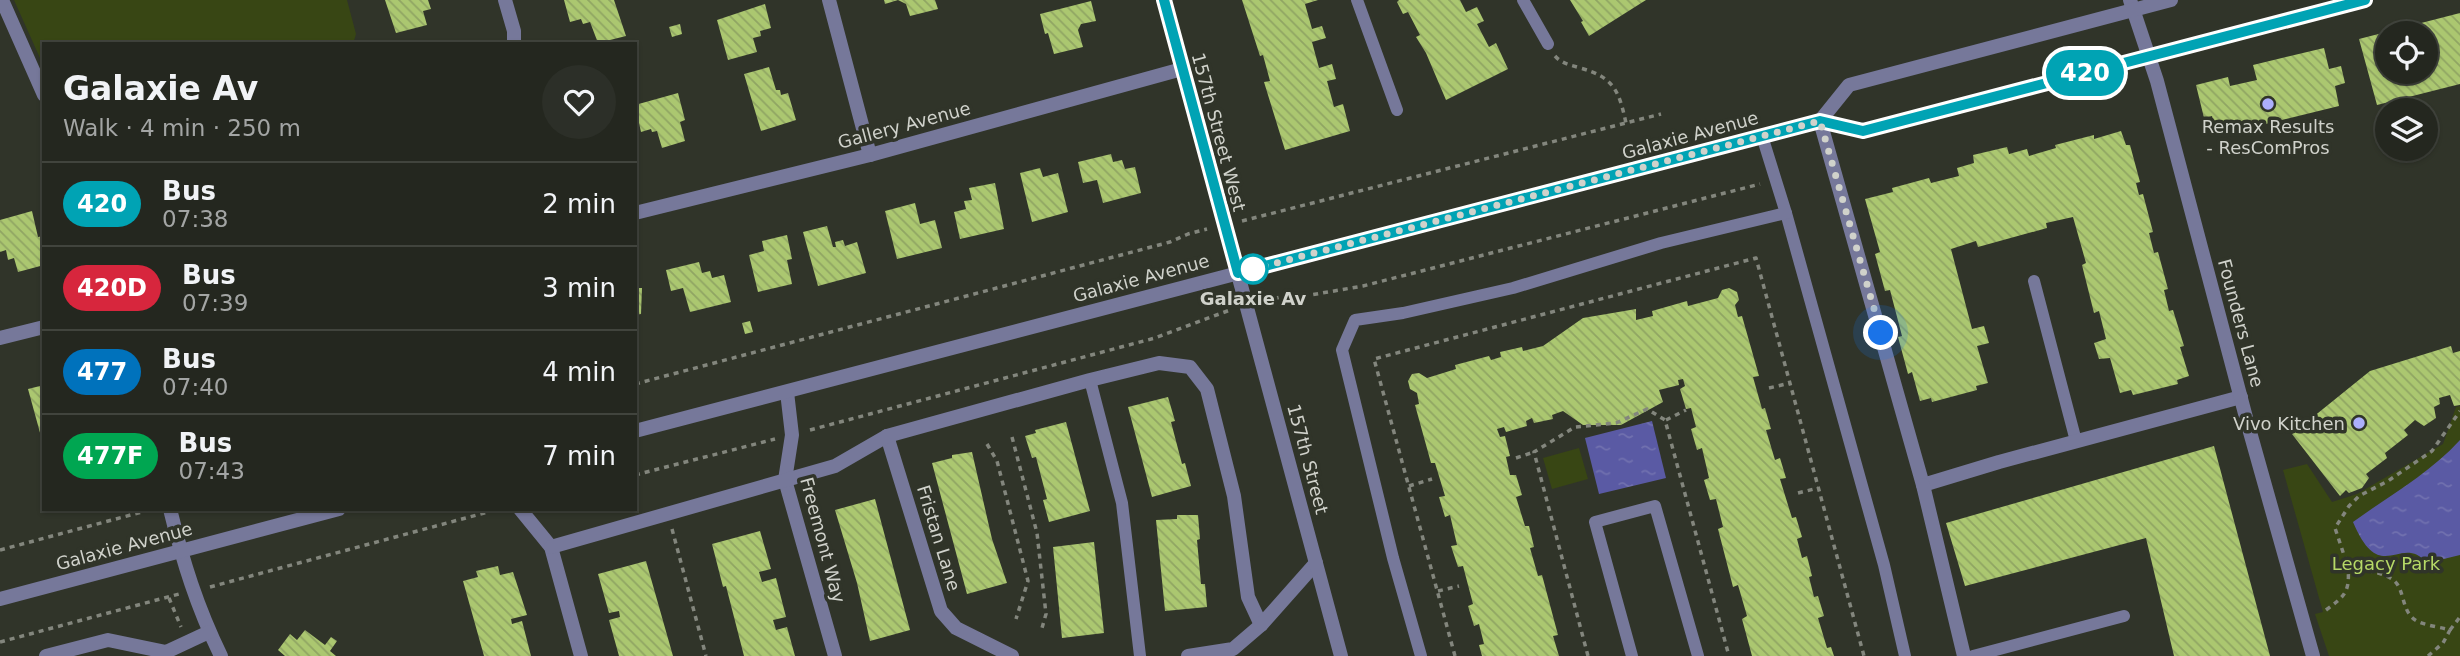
<!DOCTYPE html>
<html lang="en">
<head>
<meta charset="utf-8">
<style>
  body { margin:0; font-family:"DejaVu Sans",sans-serif; background:#2c2f28; color:#f1f3f6; height:100vh; display:flex; flex-direction:column; font-size:26px; white-space:nowrap }
  * { box-sizing:border-box; margin:0 }
  p { font-size:23px; color:#a3a5a4 }
  .icon { flex:none; width:38px; height:38px; fill:none; stroke:currentColor; stroke-width:2; stroke-linecap:round; stroke-linejoin:round }
  .map { position:relative; flex:1; overflow:hidden }
  .drawer { position:absolute; left:42px; top:42px; width:595px; height:469px; display:flex; flex-direction:column; background:#24271f; border-radius:0px; box-shadow:0 2px 5px #0004,0 0 0 2px #41443d }
  .drawer>* { flex:none }
  .badge { padding:0 14px; border-radius:23px; font-size:24px; line-height:46px }
  .tools { position:absolute; left:2375px; top:21px; display:grid; gap:14px }
  .tools a { display:grid; place-items:center; width:63px; height:63px; border-radius:50%; background:#24271f; box-shadow:0 2px 5px #0004,0 0 0 2px #41443d; font-size:35px }
  .you { position:absolute; width:35px; height:35px; margin:-18px; border:5px solid #fff; border-radius:50%; background:#1a73e8; box-shadow:0 0 0 10px #1a73e833 }
  .map>.badge { position:absolute; translate:-50% -50%; box-shadow:0 0 0 4px #fff }
  .round { display:grid; place-items:center; flex:none; width:74px; height:74px; border-radius:37px; background:#2c2f28 }
  .head { display:flex; align-items:center; justify-content:space-between; height:119px; padding:0 21px }
  h1 { font-size:33px; font-weight:700; line-height:52px }
  ul { padding:0; list-style:none }
  li { display:flex; align-items:center; gap:21px; height:84px; padding:0 21px; border-top:2px solid #41443d }
  li div { flex:1 }
  li b { display:block; font-size:26px }
  li em { font-style:normal }
  li .badge { min-width:77px; font-weight:700; text-align:center }
  .map>svg:first-child { display:block }
  .park { fill:#384614 }
  .water { fill:url(#water-ripples) }
  .building { fill:url(#building-back-hatch); fill-rule:evenodd }
  .lines { fill:none; stroke-linecap:round; stroke-linejoin:round }
  .path { stroke:#83867d; stroke-width:3.5; stroke-dasharray:5 5; stroke-linecap:butt }
  .service { stroke:#76789a; stroke-width:12 }
  .minor { stroke:#76789a; stroke-width:14 }
  .tertiary { stroke:#76789a; stroke-width:14 }
  .line-casing { stroke:#fff; stroke-width:16 }
  .line { stroke:#00a3b4; stroke-width:10 }
  .walk { stroke:#d0d2cb; stroke-width:7; stroke-dasharray:0 12.6 }
  .poi-dot { fill:#acaffb; stroke:#303429; stroke-width:2.5 }
  .stop-dot { fill:#fff; stroke:#00a3b4; stroke-width:3.5 }
  .labels { text-anchor:middle; dominant-baseline:central; stroke-width:7; stroke-linejoin:round; paint-order:stroke }
  .street-label { font-size:18px; fill:#d0d2cb; stroke:#303429 }
  .poi-label { font-size:18px; fill:#d0d2cb; stroke:#303429 }
  .stop-label { font-size:18px; font-weight:bold; fill:#d0d2cb; stroke:#303429 }
  .park-label { font-size:18px; fill:#b6d967; stroke:#303429 }
</style>
</head>
<body>
<div class="map">
<svg width="2460" height="656" viewBox="0 0 2460 656">
  <defs>
    <pattern id="water-ripples" width="26" height="14" patternUnits="userSpaceOnUse" patternTransform="scale(1.75)"><rect width="26" height="14" fill="#5a5aa4"/><path d="M2 4q2-2 4 0t4 0M15 11q2-2 4 0t4 0" fill="none" stroke="#7171af"/></pattern>
    <pattern id="building-back-hatch" width="6" height="6" patternUnits="userSpaceOnUse" patternTransform="scale(1.75)"><rect width="6" height="6" fill="#abc770"/><path d="M-1 5l2 2M0 0l6 6M5-1l2 2" fill="none" stroke="#90a563"/></pattern>
  </defs>
  <rect width="100%" height="100%" fill="#303429"/>
  <!-- park -->
  <g class="park">
    <polygon points="14,0 347,0 356,34 353,44 44,44 44,67"/>
    <polygon points="2460,406 2460,656 2329,656 2315,614 2323,612 2283,470 2307,464 2332,502 2357,494 2443,444 2456,407"/>
    <polygon points="1579,448 1588,479 1552,489 1543,458"/>
  </g>
  <!-- water -->
  <g class="water">
    <polygon points="1652,421 1666,478 1599,494 1585,438"/>
    <path d="M2460,440V555L2427,563C2400,532 2381,588 2353,522C2390,495 2429,474 2460,440Z"/>
  </g>
  <!-- building -->
  <g class="building">
    <polygon points="385,0 428,0 431,9 423,11 427,25 396,33"/>
    <polygon points="564,0 614,0 626,36 598,43 590,22 583,24 581,19 570,22"/>
    <polygon points="884,0 935,0 938,9 910,16 906,4 898,0 885,4"/>
    <polygon points="1242,0 1318,0 1305,4 1312,29 1322,26 1326,38 1312,42 1319,68 1332,64 1336,79 1327,81 1334,107 1343,104 1350,131 1285,150 1264,82 1270,81 1263,55 1260,56"/>
    <polygon points="1399,0 1460,0 1466,12 1477,7 1484,21 1477,24 1489,47 1496,43 1508,69 1446,100 1426,53 1416,37 1420,35 1408,12 1403,14 1397,2"/>
    <polygon points="1570,0 1646,0 1589,36 1581,22 1583,21"/>
    <polygon points="1091,1 1096,21 1081,24 1078,30 1083,47 1054,54 1048,33 1045,34 1040,14"/>
    <polygon points="765,4 771,28 760,31 761,36 753,38 757,52 728,60 717,20"/>
    <path d="M2460,13V84L2377,105L2359,39ZM2387,33H2426V72H2387Z"/>
    <polygon points="680,24 682,34 672,37 669,27"/>
    <polygon points="2324,48 2329,69 2341,66 2345,83 2335,86 2339,106 2217,136 2212,116 2204,118 2196,85 2228,77 2230,86 2257,80 2253,65"/>
    <polygon points="769,67 776,90 780,90 781,95 788,93 796,120 761,131 744,74"/>
    <polygon points="678,93 685,120 680,122 685,141 662,148 657,131 652,132 651,129 641,132 635,105"/>
    <polygon points="2121,131 2126,145 2130,145 2140,182 2136,183 2139,195 2143,194 2153,232 2149,233 2154,253 2158,252 2168,289 2164,290 2169,311 2173,310 2184,346 2180,347 2189,376 2177,380 2178,384 2133,395 2131,390 2120,393 2110,358 2099,359 2094,343 2106,339 2099,311 2094,313 2082,265 2086,263 2073,217 2046,223 2047,228 1978,247 1976,241 1951,249 1972,329 1984,326 1989,343 1977,346 1988,383 1976,386 1977,390 1932,402 1931,398 1920,401 1912,372 1908,374 1898,337 1902,336 1890,290 1885,291 1875,254 1880,252 1865,199 1893,192 1892,188 1929,178 1931,183 1959,176 1957,168 1974,163 1973,155 2007,147 2009,154 2027,149 2029,156 2056,148 2055,145 2094,135 2094,139"/>
    <polygon points="1111,154 1113,162 1122,160 1125,169 1135,167 1141,193 1103,203 1097,180 1083,183 1078,162"/>
    <polygon points="1040,168 1043,177 1058,173 1068,212 1032,222 1020,173"/>
    <polygon points="995,183 1004,229 960,239 954,212 966,209 964,201 972,200 969,188"/>
    <polygon points="915,203 920,224 935,220 942,248 897,259 885,211"/>
    <polygon points="32,211 38,237 44,236 44,265 18,272 14,258 8,260 6,250 0,252 0,220"/>
    <polygon points="827,226 833,247 836,247 835,242 843,240 845,246 857,242 866,273 818,286 803,232"/>
    <polygon points="787,235 792,259 787,260 792,284 758,292 749,255 764,251 762,241"/>
    <polygon points="699,262 702,273 710,271 712,278 724,275 731,302 690,312 683,288 671,291 666,270"/>
    <polygon points="635,288 642,288 641,314 635,315"/>
    <polygon points="1729,288 1737,292 1739,300 1735,305 1738,317 1742,316 1759,376 1753,377 1762,409 1765,408 1771,429 1766,430 1775,460 1780,458 1786,478 1780,479 1792,518 1796,517 1802,537 1797,539 1802,558 1807,556 1812,576 1809,577 1814,597 1818,596 1824,616 1818,618 1827,648 1831,647 1834,656 1752,656 1742,619 1747,616 1738,585 1733,587 1718,529 1723,527 1716,499 1710,500 1704,480 1709,478 1702,448 1697,450 1691,429 1696,427 1691,408 1686,409 1680,389 1685,386 1683,379 1678,380 1679,385 1659,390 1663,402 1621,425 1583,425 1563,411 1552,415 1553,419 1534,423 1532,418 1526,421 1527,426 1506,432 1504,427 1497,429 1500,437 1505,436 1510,456 1506,457 1510,475 1516,475 1522,495 1516,497 1525,526 1529,526 1534,547 1530,548 1538,576 1542,575 1558,635 1553,636 1559,656 1482,656 1479,645 1484,644 1479,624 1474,626 1468,606 1473,604 1463,566 1458,567 1451,546 1457,545 1450,515 1445,517 1439,497 1445,496 1435,463 1431,463 1415,405 1419,404 1417,393 1410,389 1408,381 1412,374 1419,373 1427,378 1456,369 1455,365 1489,356 1491,360 1501,357 1500,352 1522,347 1523,351 1543,346 1583,318 1636,309 1636,320 1653,316 1652,311 1687,301 1688,306 1718,298 1722,290"/>
    <polygon points="750,321 753,332 745,334 742,323"/>
    <polygon points="2451,346 2453,353 2460,351 2460,405 2454,406 2450,395 2439,398 2440,404 2434,407 2436,418 2424,426 2415,420 2404,430 2408,435 2385,453 2387,458 2366,474 2369,478 2362,488 2349,493 2346,490 2340,496 2292,434 2370,371"/>
    <polygon points="44,385 44,439 42,440 28,389"/>
    <polygon points="1168,397 1175,421 1171,422 1182,464 1185,463 1191,486 1152,497 1128,407"/>
    <polygon points="1066,422 1090,511 1049,522 1043,500 1047,499 1036,457 1032,458 1025,436 1036,433 1035,430"/>
    <polygon points="2214,446 2270,656 2174,656 2146,538 1965,586 1946,523"/>
    <polygon points="972,452 992,539 1007,583 967,594 932,463 952,458 952,455"/>
    <polygon points="875,499 910,630 870,641 857,583 835,510"/>
    <polygon points="1177,515 1198,515 1200,539 1197,540 1201,584 1205,584 1207,607 1165,611 1156,520 1177,519"/>
    <polygon points="760,531 771,569 759,572 762,582 776,578 786,617 773,620 776,630 787,627 795,656 744,656 726,586 723,587 712,544"/>
    <polygon points="1094,542 1104,633 1062,638 1053,547"/>
    <polygon points="646,561 673,656 619,656 609,620 620,617 619,611 609,613 598,574"/>
    <polygon points="498,566 500,575 513,572 527,615 511,619 512,624 522,621 531,656 484,656 463,581 478,577 476,571"/>
    <polygon points="305,630 325,645 331,637 337,641 330,651 336,656 285,656 278,650 290,634 297,640"/>
  </g>
  <g class="lines">
    <!-- path -->
    <g class="path">
      <path d="M1555,56C1562,64 1571,65 1580,68C1614,77 1619,91 1626,123"/>
      <polyline points="1242,221 1661,114"/>
      <polyline points="1264,301 1281,297 1293,298 1363,286 1760,184"/>
      <polyline points="635,384 1170,242 1188,234 1207,229"/>
      <polyline points="1769,388 1790,383"/>
      <polyline points="1666,420 1686,410"/>
      <polyline points="810,430 1155,338 1230,310"/>
      <polyline points="1012,437 1037,533 1046,614 1042,628"/>
      <polyline points="987,444 997,461 1028,581 1016,619"/>
      <polyline points="1516,458 1534,452"/>
      <polyline points="635,475 775,439"/>
      <polyline points="1409,486 1432,479"/>
      <polyline points="1798,493 1818,488"/>
      <polyline points="672,529 706,656"/>
      <polyline points="0,550 153,509"/>
      <polyline points="210,587 499,509"/>
      <polyline points="1438,591 1459,586"/>
      <polyline points="169,598 181,627"/>
      <path d="M2326,610C2345,596 2350,592 2348,567"/>
      <polyline points="2450,630 2460,617"/>
      <polyline points="0,642 179,594"/>
      <polyline points="1455,656 1374,359 1756,258 1864,656"/>
      <polyline points="1588,656 1534,452 1575,427 1616,423 1647,409 1665,420 1729,656"/>
      <path d="M2428,656L2443,643L2450,630C2440,627 2427,626 2417,621C2400,612 2406,588 2392,579C2379,571 2362,570 2348,567L2335,528L2349,506L2359,496L2388,481L2432,451L2460,411"/>
    </g>
    <!-- service -->
    <g class="service">
      <polyline points="1357,0 1397,110"/>
      <polyline points="1523,0 1548,44"/>
      <polyline points="1786,213 1884,565 1905,656"/>
      <polyline points="2034,281 2076,441"/>
      <polyline points="1090,380 1122,503 1140,656"/>
      <polyline points="1421,656 1393,558 1342,350 1355,320 1403,313 1513,288 1661,243 1786,213 1762,136"/>
      <polyline points="1632,656 1595,522 1655,506 1698,656"/>
      <polyline points="1973,656 2124,616"/>
    </g>
    <!-- minor -->
    <g class="minor">
      <polyline points="2,0 44,95"/>
      <polyline points="505,0 514,31 514,44"/>
      <polyline points="829,0 870,155"/>
      <polyline points="1820,121 1923,485 1999,462 2241,397"/>
      <polyline points="635,213 870,155 1182,69"/>
      <polyline points="0,338 44,327"/>
      <polyline points="787,392 792,435 785,480 835,656"/>
      <polyline points="887,436 941,611 956,628 1012,656"/>
      <polyline points="1923,485 1964,656"/>
      <path d="M170,509C183,562 197,607 221,656"/>
      <polyline points="520,509 551,547 581,656"/>
      <polyline points="551,547 835,466 887,436 1090,380 1159,363 1190,367 1207,389 1234,496 1248,597 1261,625"/>
      <polyline points="46,656 108,640 166,652 209,632"/>
      <polyline points="1188,656 1233,649 1261,625 1316,563"/>
    </g>
    <!-- tertiary -->
    <g class="tertiary">
      <polyline points="1164,0 1341,656"/>
      <polyline points="2130,0 2157,81 2248,425 2313,656"/>
      <polyline points="1820,121 1849,85 2171,0"/>
      <polyline points="635,431 1820,121 1863,131 2365,0"/>
      <polyline points="0,599 339,509"/>
    </g>
  </g>
  <g class="lines">
    <defs>
      <polyline id="line" points="1164,0 1238,273 1820,121 1863,131 2365,0"/>
    </defs>
    <!-- line casing -->
    <use href="#line" class="line-casing"/>
    <!-- line -->
    <use href="#line" class="line"/>
    <!-- walk -->
    <polyline class="walk" points="1253,269 1820,121 1881,333"/>
  </g>
  <!-- markers -->
  <g class="poi-dot">
    <circle cx="2268" cy="104" r="7"/>
    <circle cx="2359" cy="423" r="7"/>
  </g>
  <circle class="stop-dot" cx="1253" cy="269" r="14"/>
  <g class="labels">
    <!-- street labels -->
    <g class="street-label">
      <text transform="translate(904 125) rotate(-15)">Gallery Avenue</text>
      <text transform="translate(1219 132) rotate(75)">157th Street West</text>
      <text transform="translate(1690 135) rotate(-15)">Galaxie Avenue</text>
      <text transform="translate(1141 278) rotate(-15)">Galaxie Avenue</text>
      <text transform="translate(2241 323) rotate(75)">Founders Lane</text>
      <text transform="translate(1308 459) rotate(75)">157th Street</text>
      <text transform="translate(939 538) rotate(73)">Fristan Lane</text>
      <text transform="translate(823 540) rotate(75)">Freemont Way</text>
      <text transform="translate(124 546) rotate(-15)">Galaxie Avenue</text>
    </g>
    <!-- poi labels -->
    <g class="poi-label">
      <text x="2268" y="126">Remax Results<tspan x="2268" dy="21">- ResComPros</tspan></text>
      <text x="2345" y="423" text-anchor="end">Vivo Kitchen</text>
    </g>
    <!-- stop labels -->
    <g class="stop-label">
      <text x="1253" y="298">Galaxie Av</text>
    </g>
    <!-- park labels -->
    <g class="park-label">
      <text x="2386" y="563">Legacy Park</text>
    </g>
  </g>
</svg>
<div class="tools">
<a><svg class="icon" aria-label="locate" viewBox="0 0 24 24"><circle cx="12" cy="12" r="6"/><path d="M12 2v4M12 18v4M2 12h4M18 12h4"/></svg></a>
<a><svg class="icon" aria-label="layers" viewBox="0 0 24 24"><path d="M12 4l9 5-9 5-9-5zM3 14l9 5 9-5"/></svg></a>
</div>
<div class="you" style="left:1881px;top:333px"></div>
<b class="badge" style="left:2085px;top:73px;background:#00a3b4;color:#fff">420</b>
<section class="drawer">
<div class="head"><div><h1>Galaxie Av</h1><p>Walk · 4 min · 250 m</p></div><a class="round"><svg class="icon" aria-label="heart" viewBox="0 0 24 24"><path d="M12 20l-8-8c-3-5 5-10 8-4 3-6 11-1 8 4z"/></svg></a></div>
<ul>
<li><span class="badge" style="background:#00a3b4;color:#fff">420</span><div><b>Bus</b><p>07:38</p></div><em>2 min</em></li>
<li><span class="badge" style="background:#d7263d;color:#fff">420D</span><div><b>Bus</b><p>07:39</p></div><em>3 min</em></li>
<li><span class="badge" style="background:#0072bc;color:#fff">477</span><div><b>Bus</b><p>07:40</p></div><em>4 min</em></li>
<li><span class="badge" style="background:#00a651;color:#fff">477F</span><div><b>Bus</b><p>07:43</p></div><em>7 min</em></li>
</ul>
</section>
</div>
</body>
</html>
